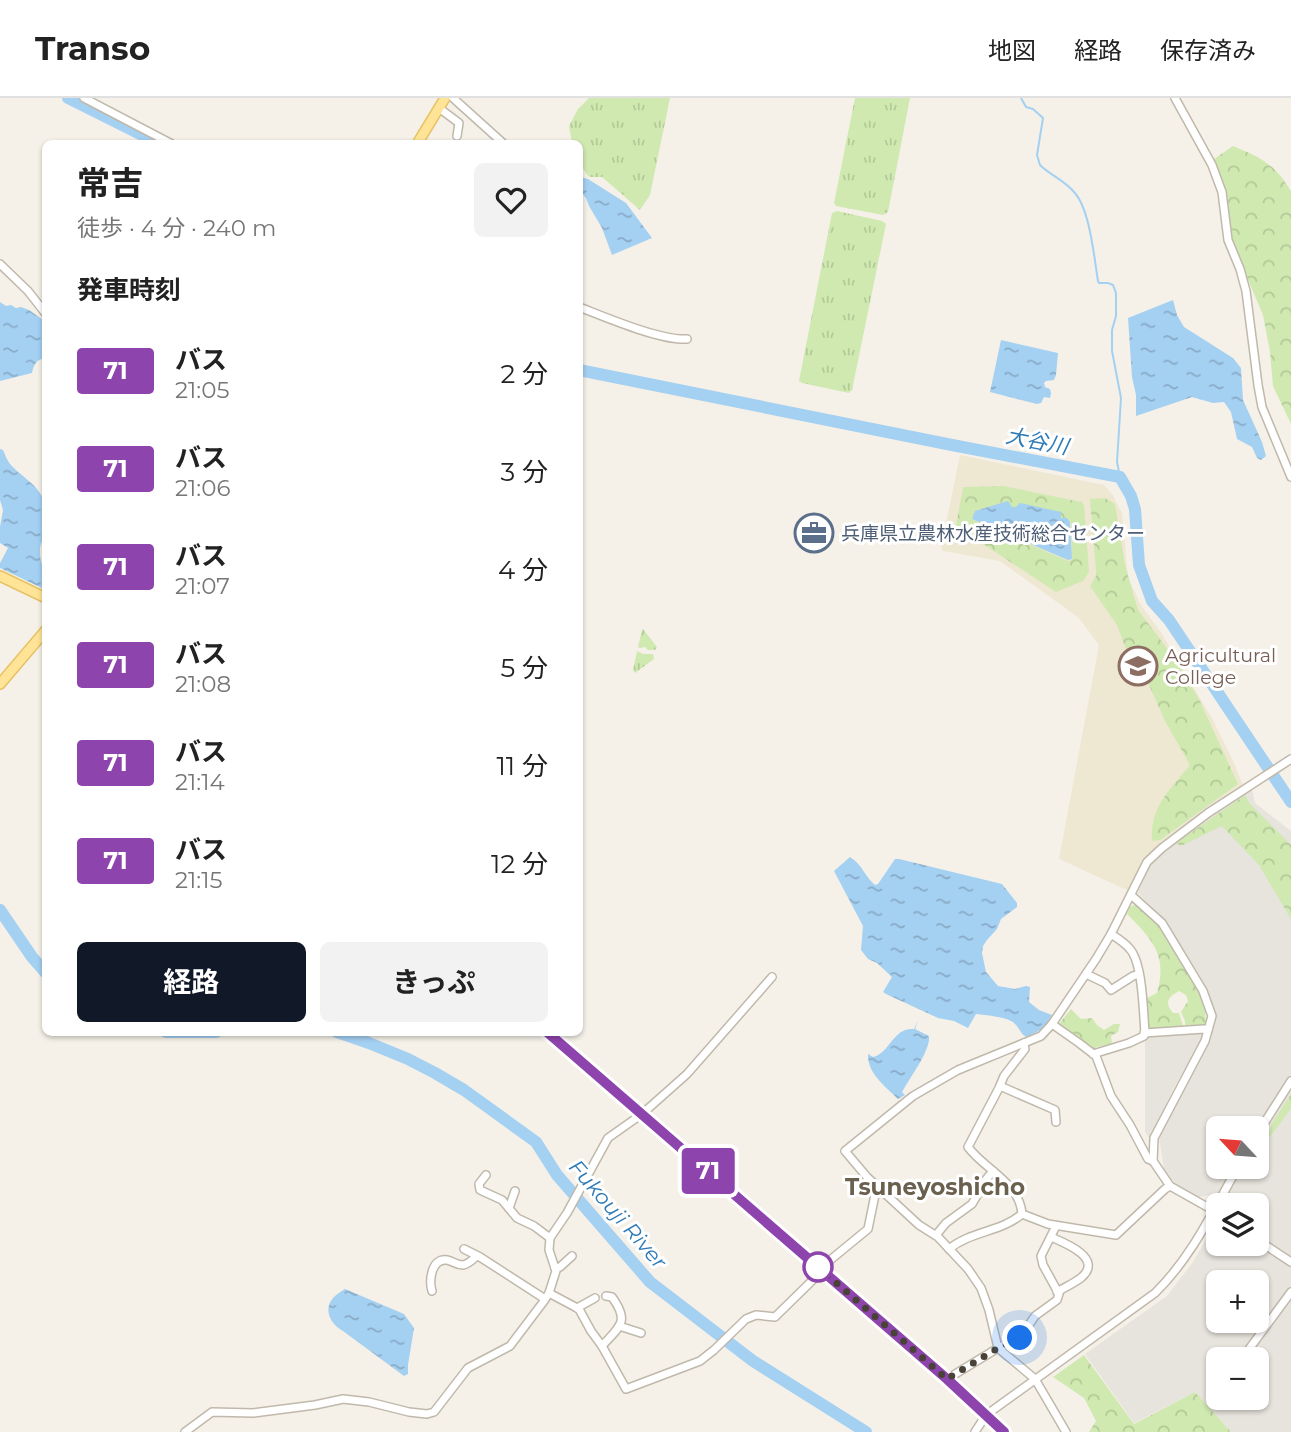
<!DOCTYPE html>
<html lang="ja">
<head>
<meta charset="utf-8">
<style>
  body { margin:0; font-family:Montserrat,"Noto Sans JP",sans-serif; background:#f2f2f2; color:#222; height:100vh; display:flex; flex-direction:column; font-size:26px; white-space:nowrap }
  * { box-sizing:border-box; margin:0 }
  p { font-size:23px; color:#767676 }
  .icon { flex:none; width:38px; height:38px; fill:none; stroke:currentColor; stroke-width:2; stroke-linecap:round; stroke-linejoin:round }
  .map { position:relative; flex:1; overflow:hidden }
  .side { position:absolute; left:42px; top:42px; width:541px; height:896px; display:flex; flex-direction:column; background:#fff; border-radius:10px; box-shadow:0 2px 5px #0004 }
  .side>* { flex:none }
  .badge { padding:0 14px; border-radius:5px; font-size:24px; line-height:46px }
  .needle { width:46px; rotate:296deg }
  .fabs { position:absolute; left:1206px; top:1018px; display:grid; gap:14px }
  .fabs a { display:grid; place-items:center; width:63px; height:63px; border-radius:10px; background:#fff; box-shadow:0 2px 5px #0004; font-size:35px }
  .you { position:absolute; width:35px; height:35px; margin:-18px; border:5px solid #fff; border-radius:50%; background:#1a73e8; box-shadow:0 0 0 10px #1a73e833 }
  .map>.badge { position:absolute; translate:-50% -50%; box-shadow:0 0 0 4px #fff }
  h2 { padding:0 35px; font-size:26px; line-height:63px }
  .round { display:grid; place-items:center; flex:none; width:74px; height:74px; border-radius:10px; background:#f2f2f2 }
  .headline { display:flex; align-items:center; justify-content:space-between; height:119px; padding:0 35px }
  h1 { font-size:33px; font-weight:700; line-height:52px }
  .button { display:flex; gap:14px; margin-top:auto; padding:14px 35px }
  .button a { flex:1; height:80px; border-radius:10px; background:#111827; color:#fff; font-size:28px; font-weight:700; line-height:80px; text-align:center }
  .button a+a { background:#f2f2f2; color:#222 }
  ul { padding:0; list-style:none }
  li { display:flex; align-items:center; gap:21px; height:98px; padding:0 35px }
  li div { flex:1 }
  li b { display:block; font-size:26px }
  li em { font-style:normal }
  li .badge { min-width:77px; font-weight:700; text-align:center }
  header { display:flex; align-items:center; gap:42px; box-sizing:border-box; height:98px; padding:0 35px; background:#fff; border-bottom:2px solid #e0e0e0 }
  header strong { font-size:33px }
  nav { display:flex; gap:38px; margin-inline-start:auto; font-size:24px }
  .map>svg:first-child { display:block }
  .industrial { fill:#e7e3dd; fill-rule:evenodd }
  .education { fill:#eee7d2 }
  .grass { fill:url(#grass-tufts) }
  .forest { fill:url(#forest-crowns); fill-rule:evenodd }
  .water { fill:url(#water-ripples) }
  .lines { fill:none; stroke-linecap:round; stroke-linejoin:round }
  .stream { stroke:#a4d0f2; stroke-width:2 }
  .river { stroke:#a4d0f2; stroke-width:12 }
  .minor-casing { stroke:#c0b9ab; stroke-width:10 }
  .major-casing { stroke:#e7c264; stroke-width:12 }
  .minor { stroke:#fff; stroke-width:7 }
  .major { stroke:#ffe497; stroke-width:9 }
  .line-casing { stroke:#fff; stroke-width:16 }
  .line { stroke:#8e44ad; stroke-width:10 }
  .walk { stroke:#484237; stroke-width:7; stroke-dasharray:0 12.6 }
  .stop-dot { fill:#fff; stroke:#8e44ad; stroke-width:3.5 }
  .labels { text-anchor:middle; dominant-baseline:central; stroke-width:6; stroke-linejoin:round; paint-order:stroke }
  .service-label { font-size:19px; fill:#4e5e75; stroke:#fff; text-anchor:start }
  .education-label { font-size:19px; fill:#785e54; stroke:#fff; text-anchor:start }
  .water-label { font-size:21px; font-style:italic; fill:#2d7ab7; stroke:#fff }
  .quarter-label { font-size:23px; font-weight:bold; fill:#6b604e; stroke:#fff }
</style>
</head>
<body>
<header>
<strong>Transo</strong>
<nav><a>地図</a><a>経路</a><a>保存済み</a></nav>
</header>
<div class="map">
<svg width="1291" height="1334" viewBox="0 0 1291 1334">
  <defs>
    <pattern id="grass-tufts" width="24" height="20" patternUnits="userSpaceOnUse" patternTransform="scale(1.75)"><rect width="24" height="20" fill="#cfe9b0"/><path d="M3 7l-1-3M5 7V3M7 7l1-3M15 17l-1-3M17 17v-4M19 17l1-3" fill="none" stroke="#b3c998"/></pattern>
    <pattern id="forest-crowns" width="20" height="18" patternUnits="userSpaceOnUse" patternTransform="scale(1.75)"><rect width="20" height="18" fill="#cfe9b0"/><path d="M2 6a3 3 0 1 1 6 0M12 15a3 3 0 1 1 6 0" fill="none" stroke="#b3c998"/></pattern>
    <pattern id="water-ripples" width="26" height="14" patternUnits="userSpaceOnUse" patternTransform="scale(1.75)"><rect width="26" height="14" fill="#a4d0f2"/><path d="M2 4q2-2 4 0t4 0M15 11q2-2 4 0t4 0" fill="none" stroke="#88aac5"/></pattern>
  </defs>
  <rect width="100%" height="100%" fill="#f5f1e8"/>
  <!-- industrial -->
  <g class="industrial">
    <path d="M1245,691L1252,692L1255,705L1291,733V1334H1231L1195,1294L1134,1325L1085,1256L1167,1198L1193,1164L1209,1136L1218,1133V1146H1256V1108H1230L1228,1101L1215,1096L1199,1099L1176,1087L1164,1070L1159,1040L1211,942L1215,919L1209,896L1200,878L1163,820L1138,795L1152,763L1177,741ZM1218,1031H1256V1069H1218ZM1218,1185H1256V1223H1218ZM1218,1262H1256V1300H1218Z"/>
    <polygon points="1200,932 1204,935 1200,945 1172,993 1150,1041 1145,1034 1145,939 1148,936"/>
  </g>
  <!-- education -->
  <polygon class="education" points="960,357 1104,387 1112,396 1122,415 1128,480 1141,507 1162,536 1213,622 1234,665 1243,687 1169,738 1145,759 1129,793 1059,761 1099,547 1079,520 1000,463 943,453 941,450"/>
  <!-- grass -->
  <g class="grass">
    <polygon points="589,0 670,0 650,97 640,112 602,79 589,79 579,65 579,46 572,45 569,28 578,11"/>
    <polygon points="855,0 910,0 888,114 883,117 836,108 834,105"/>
    <polygon points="837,113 882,123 886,126 852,292 849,295 802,285 799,283 832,115"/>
    <polygon points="643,531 657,549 655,552 648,552 645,549 640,550 638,549 642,532"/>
    <polygon points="637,553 643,556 653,556 654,561 635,575 633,572"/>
  </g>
  <!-- forest -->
  <g class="forest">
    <path d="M1233,48C1262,60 1274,66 1291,93V326L1273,288L1270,254L1263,217L1231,141L1211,63Z"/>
    <path d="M1004,388L1081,404L1084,407L1089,474L1083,483L1056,494L956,428L963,389ZM1008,404L1012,410H1017L1020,406L1061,415V420L1068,421L1071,425L1072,462L1068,463L973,422L972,420Z"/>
    <path d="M1105,400L1115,406L1125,467L1138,512L1172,557L1199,601L1238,686L1160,742L1152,743C1150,708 1170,692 1190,667L1165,623L1147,582L1127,554L1117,527L1090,488L1096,478V472L1090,401Z"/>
    <polygon points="1245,697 1250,706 1291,747 1291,821 1259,767 1222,728 1181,748 1176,745"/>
    <path d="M1136,806L1159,827L1201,897L1205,910L1206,925L1200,930H1185V923L1181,914L1188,903L1186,897L1179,893C1168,899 1164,904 1173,915H1179L1183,928L1181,932L1147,934L1145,901L1157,895C1168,857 1152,841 1127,816L1130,809Z"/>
    <polygon points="1071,911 1081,921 1092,920 1097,927 1104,932 1114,926 1120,926 1118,934 1111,938 1112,946 1096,949 1093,952 1059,926"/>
    <polygon points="1291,996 1291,1011 1265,1045 1273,1024"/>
    <polygon points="1084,1257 1134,1326 1195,1294 1231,1334 1089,1334 1096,1323 1084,1300 1053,1279"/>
  </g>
  <!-- water -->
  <g class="water">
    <polygon points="580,79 588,81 626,105 652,140 612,157 602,130 589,108 586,100 579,91"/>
    <polygon points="1173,202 1177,217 1184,229 1233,260 1241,270 1243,302 1262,344 1266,358 1261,362 1257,360 1252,349 1237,341 1231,314 1224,304 1213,305 1192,299 1136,318 1136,297 1132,279 1128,220"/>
    <path d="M0,204L6,208L11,207L16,210L21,209L29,212L46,224L45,260C36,262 34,266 32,275L0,283Z"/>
    <polygon points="1001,242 1058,255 1056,277 1054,282 1046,283 1044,285 1045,289 1050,291 1051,295 1050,300 1044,299 1041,305 1037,306 990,294"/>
    <path d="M0,351L3,352C6,359 8,365 14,370C26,382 41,389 45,407C47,414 47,426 46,434C44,441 39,446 40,455C40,468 49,477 44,491L0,470V465L8,450L0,445V429L3,412L0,402Z"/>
    <polygon points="1008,403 1012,409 1016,409 1020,405 1061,414 1061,420 1067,420 1070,424 1072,461 1068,462 972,421 975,413"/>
    <path d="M850,759C862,766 865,779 875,787L878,786L895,761H899L1002,786L1017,805V809L1001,821L997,831L987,842L983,848L982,855L986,874L998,888L1015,891L1026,888L1030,889L1029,904L1039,912L1052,917C1046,928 1038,935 1026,939C1020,935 1020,931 1015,926C1010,919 984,917 976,916L968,930L954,923L938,920L886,896L883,894L892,879L877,865L868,861L861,852L863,828L834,773Z"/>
    <path d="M918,922L915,931L929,938C931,952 909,981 902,994L905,997L898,1001C885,988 867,975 868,956L873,959C890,955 893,929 914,931Z"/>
    <path d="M345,1191L404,1216L414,1230L408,1267V1276L404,1278L343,1233C330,1226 322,1210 335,1198C338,1195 342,1193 345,1191Z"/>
  </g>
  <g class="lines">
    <!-- stream -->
    <path class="stream" d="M1021,0L1026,9L1033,11L1043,20L1037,57L1040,67C1050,77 1064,82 1074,94C1090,111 1094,159 1098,183L1099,185H1108L1113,187L1116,195V218L1112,232V253L1121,300L1117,364L1120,379"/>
    <!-- river -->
    <g class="river">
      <polyline points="68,0 160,46"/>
      <polyline points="579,272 952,347 1120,379 1131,398 1135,411 1139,467 1152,503 1169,522 1291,704"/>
      <polyline points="0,812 32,859 46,875"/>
      <polyline points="166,934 216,934"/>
      <polyline points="337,934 369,945 408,961 435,975 464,992 536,1044 557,1077 650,1184 753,1263 866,1334"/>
    </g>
    <defs>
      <g id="minor">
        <polyline points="84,0 172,46"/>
        <polyline points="453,0 504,46"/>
        <polyline points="1175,0 1212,67 1222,94 1228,142 1240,171 1246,193 1258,287 1262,309 1291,379"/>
        <polyline points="439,10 459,25 457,38"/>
        <polyline points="0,166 28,193 46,216"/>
        <path d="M579,209C605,219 661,243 687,241"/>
        <polyline points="1131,797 1162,825 1203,893 1212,918 1205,943 1154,1040 1153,1063 1170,1088 1218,1115"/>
        <polyline points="1086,876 1105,885 1111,892 1133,878 1139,876"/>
        <polyline points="1052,926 1079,945 1096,958 1111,998 1130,1027 1148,1061 1153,1063"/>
        <polyline points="1144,935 1204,931 1208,932"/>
        <path d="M1093,956L1129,945L1144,938L1145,934C1143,913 1143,864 1129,850C1124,844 1117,840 1111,836"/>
        <polyline points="1000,988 1055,1012 1056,1024"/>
        <polyline points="1256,1038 1291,983"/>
        <polyline points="486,1077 479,1086 480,1092 502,1102 517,1120 534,1128 550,1140"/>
        <polyline points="509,1110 515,1093"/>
        <polyline points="1022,1116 1048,1126 1116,1137 1165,1091 1170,1088"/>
        <polyline points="936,1137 946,1125 972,1106 978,1096 979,1090 993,1073"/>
        <path d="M1051,1139C1065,1145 1103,1160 1082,1179C1075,1185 1065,1189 1057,1194"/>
        <polyline points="1256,1141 1291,1164"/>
        <polyline points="464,1151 480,1159 545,1201"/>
        <path d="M949,1151C971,1133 1001,1134 1022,1116C1020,1085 984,1071 968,1049L999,990L1004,978L1025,951L1024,945"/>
        <polyline points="555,1170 560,1169 572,1158"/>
        <path d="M432,1193C429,1183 431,1160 447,1162C453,1163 456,1167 463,1167C469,1166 473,1161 477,1158"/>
        <polyline points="549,1195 579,1211 591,1233 602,1248 626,1291 700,1263 714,1252 746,1221 756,1217 775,1219 823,1172 829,1163 868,1131 876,1092 879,1089"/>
        <polyline points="577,1210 595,1200"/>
        <polyline points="619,1228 641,1235"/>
        <path d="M602,1248C620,1228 630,1224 612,1199L606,1198"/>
        <polyline points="1241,1262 1291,1194"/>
        <polyline points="947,1281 998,1250 1020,1240 1035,1218 1057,1202 1059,1196 1043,1167 1041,1158 1056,1128"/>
        <polyline points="1211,1301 1218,1292"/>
        <polyline points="185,1334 212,1314 253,1315 315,1307 343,1301 369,1304 409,1314 427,1316 434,1314 468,1270 510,1248 544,1203 549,1195 556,1173 549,1152 550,1140 567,1115 608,1040 642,1016 687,976 772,879"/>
        <path d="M975,1334L986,1317L1155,1195C1191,1160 1213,1113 1238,1069"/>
        <polyline points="1066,1334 1035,1281 998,1250 989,1212 981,1190 968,1171 938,1139 919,1127 867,1079 845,1053 913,998 958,972 1041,938 1052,926 1096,861 1111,836 1147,764 1162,750 1208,715 1291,661"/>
      </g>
      <g id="major">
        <polyline points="417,46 445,0"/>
        <polyline points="0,478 46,500"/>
        <polyline points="0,586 46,532"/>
        <polyline points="547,934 947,1281 1004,1334"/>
      </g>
    </defs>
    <!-- minor casing -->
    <use href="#minor" class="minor-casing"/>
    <!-- major casing -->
    <use href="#major" class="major-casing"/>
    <!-- minor -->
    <use href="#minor" class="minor"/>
    <!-- major -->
    <use href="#major" class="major"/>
  </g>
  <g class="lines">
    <defs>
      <polyline id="line" points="547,934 947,1281 1004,1334"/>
    </defs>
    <!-- line casing -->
    <use href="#line" class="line-casing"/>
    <!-- line -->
    <use href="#line" class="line"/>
    <!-- walk -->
    <polyline class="walk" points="818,1169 947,1281 998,1250 1020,1240"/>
  </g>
  <!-- icons -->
  <defs>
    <symbol id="office-ring" viewBox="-11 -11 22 22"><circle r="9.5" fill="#fff" stroke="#5c6f8a" stroke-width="1.5"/><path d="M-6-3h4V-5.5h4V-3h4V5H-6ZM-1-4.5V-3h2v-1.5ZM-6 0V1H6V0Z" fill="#5c6f8a"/></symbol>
    <symbol id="university-ring" viewBox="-11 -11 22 22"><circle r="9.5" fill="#fff" stroke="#8d6e63" stroke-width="1.5"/><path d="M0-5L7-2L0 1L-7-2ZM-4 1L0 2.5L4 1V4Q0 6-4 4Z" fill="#8d6e63"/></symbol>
  </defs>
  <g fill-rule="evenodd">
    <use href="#office-ring" x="792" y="413" width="44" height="44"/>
    <use href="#university-ring" x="1116" y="546" width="44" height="44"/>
  </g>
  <!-- markers -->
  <circle class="stop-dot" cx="818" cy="1169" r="14"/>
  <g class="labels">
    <!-- service labels -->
    <g class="service-label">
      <text x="841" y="435">兵庫県立農林水産技術総合センター</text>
    </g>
    <!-- education labels -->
    <g class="education-label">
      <text x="1165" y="557">Agricultural<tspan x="1165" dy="22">College</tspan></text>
    </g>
    <!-- water labels -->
    <g class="water-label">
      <text transform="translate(1037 343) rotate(11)">大谷川</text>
      <text transform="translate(618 1116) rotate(49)">Fukouji River</text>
    </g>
    <!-- quarter labels -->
    <g class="quarter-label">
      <text x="935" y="1089">Tsuneyoshicho</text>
    </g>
  </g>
</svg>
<div class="fabs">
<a><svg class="needle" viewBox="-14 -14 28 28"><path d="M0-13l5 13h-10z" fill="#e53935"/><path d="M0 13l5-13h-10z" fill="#767676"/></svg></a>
<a><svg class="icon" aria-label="layers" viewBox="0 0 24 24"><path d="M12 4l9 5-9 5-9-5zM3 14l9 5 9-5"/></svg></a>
<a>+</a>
<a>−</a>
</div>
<div class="you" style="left:1020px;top:1240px"></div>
<b class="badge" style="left:708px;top:1073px;background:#8e44ad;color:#fff">71</b>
<section class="side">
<div class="headline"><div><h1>常吉</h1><p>徒歩 · 4 分 · 240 m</p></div><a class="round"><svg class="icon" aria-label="heart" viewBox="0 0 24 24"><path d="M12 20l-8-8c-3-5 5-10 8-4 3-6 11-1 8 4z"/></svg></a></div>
<h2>発車時刻</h2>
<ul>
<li><span class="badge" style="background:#8e44ad;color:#fff">71</span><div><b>バス</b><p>21:05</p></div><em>2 分</em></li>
<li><span class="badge" style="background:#8e44ad;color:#fff">71</span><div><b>バス</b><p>21:06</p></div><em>3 分</em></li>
<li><span class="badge" style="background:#8e44ad;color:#fff">71</span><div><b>バス</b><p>21:07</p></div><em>4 分</em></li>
<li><span class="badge" style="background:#8e44ad;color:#fff">71</span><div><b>バス</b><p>21:08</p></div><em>5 分</em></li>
<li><span class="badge" style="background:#8e44ad;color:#fff">71</span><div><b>バス</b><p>21:14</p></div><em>11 分</em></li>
<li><span class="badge" style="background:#8e44ad;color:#fff">71</span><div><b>バス</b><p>21:15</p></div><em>12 分</em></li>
</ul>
<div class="button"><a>経路</a><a>きっぷ</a></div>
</section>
</div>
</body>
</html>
